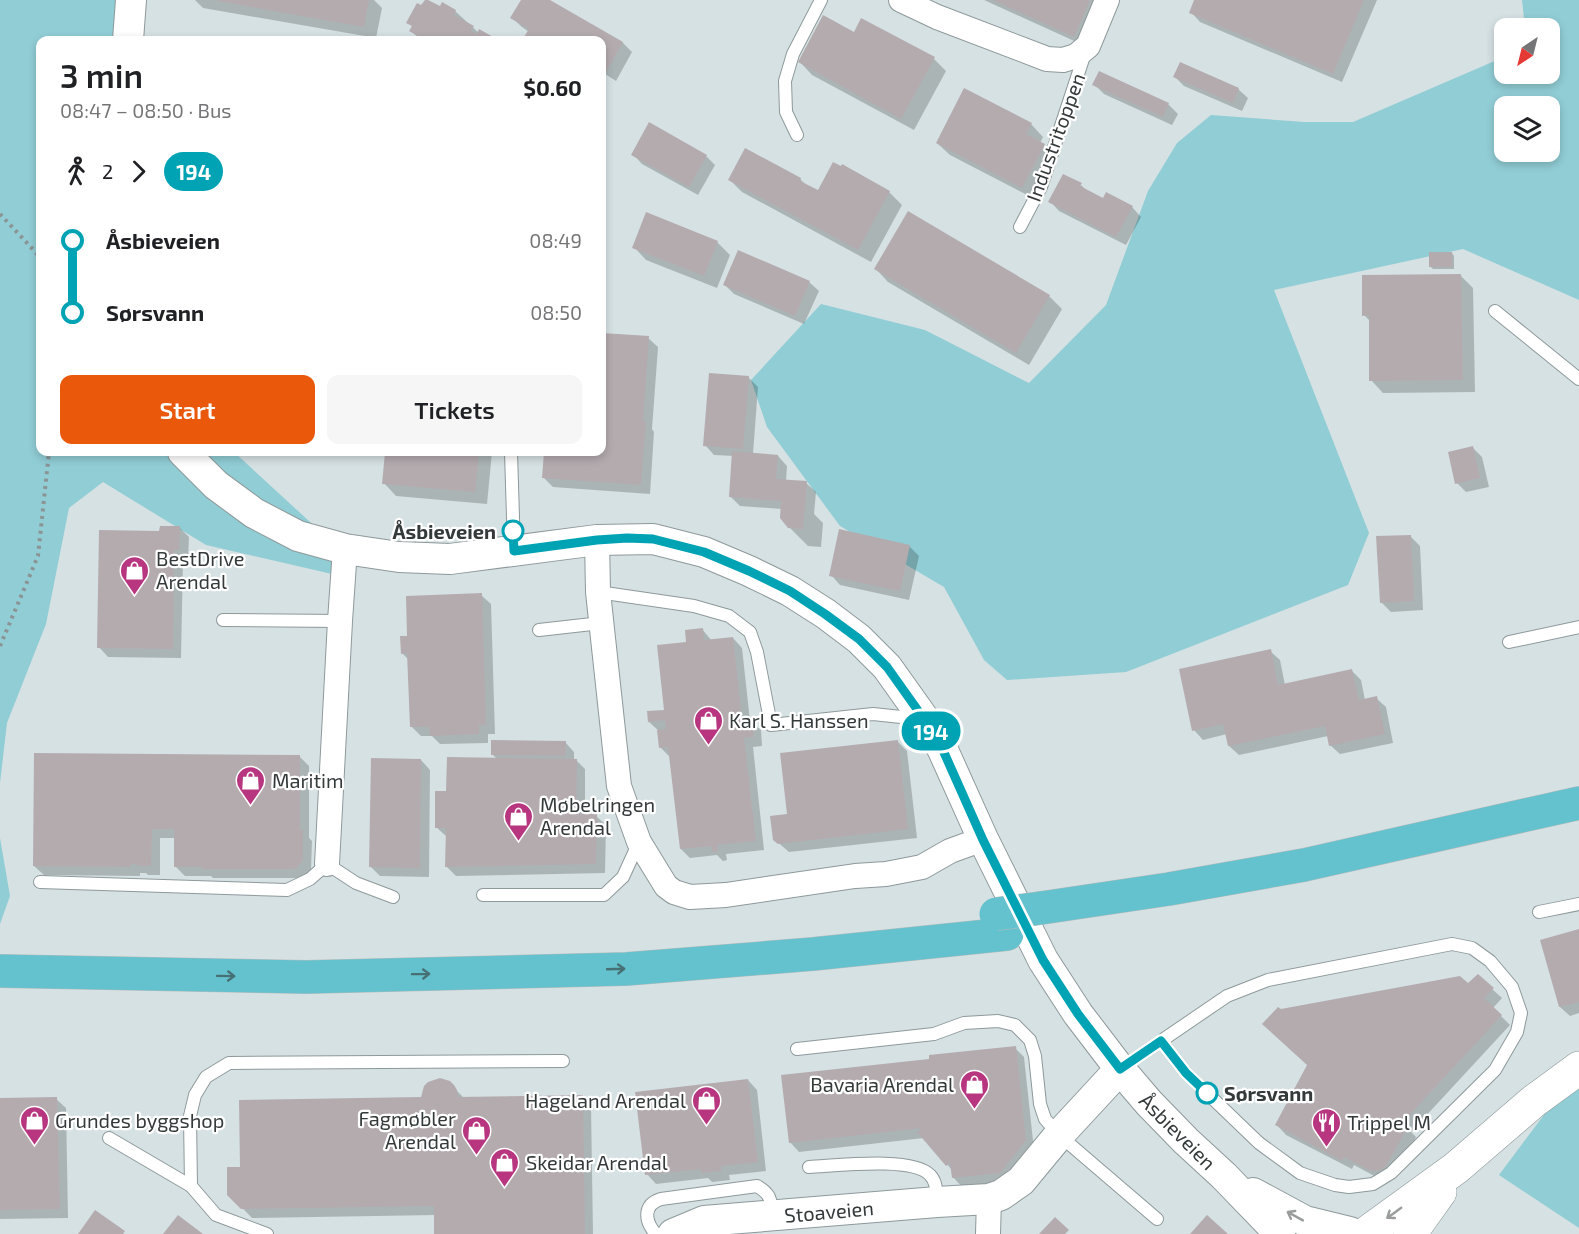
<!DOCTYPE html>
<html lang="en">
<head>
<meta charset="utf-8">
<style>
  body { margin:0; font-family:"Exo 2",sans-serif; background:#f6f6f6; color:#202124; height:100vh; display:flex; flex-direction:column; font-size:22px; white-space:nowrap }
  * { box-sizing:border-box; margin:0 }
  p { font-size:20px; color:#757577 }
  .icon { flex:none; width:33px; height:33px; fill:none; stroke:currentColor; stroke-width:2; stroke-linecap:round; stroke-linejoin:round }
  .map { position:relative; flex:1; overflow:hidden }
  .side { position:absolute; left:36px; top:36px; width:570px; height:420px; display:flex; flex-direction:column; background:#fff; border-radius:12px; box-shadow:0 3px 9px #0003 }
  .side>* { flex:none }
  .badge { padding:0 12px; border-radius:20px; font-size:21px; line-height:39px }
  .needle { width:39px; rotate:215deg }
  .fabs { position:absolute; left:1494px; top:18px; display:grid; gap:12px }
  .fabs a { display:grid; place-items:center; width:66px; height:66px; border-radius:12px; background:#fff; box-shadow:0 3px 9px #0003; font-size:30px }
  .map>.badge { position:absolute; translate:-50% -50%; box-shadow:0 0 0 3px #fff }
  .legs { display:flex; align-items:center; gap:9px; height:66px; padding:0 24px; font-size:20px }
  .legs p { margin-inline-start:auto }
  .summary { display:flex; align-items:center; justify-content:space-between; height:102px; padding:0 24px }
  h1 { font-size:33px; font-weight:600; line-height:45px }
  .action { display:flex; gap:12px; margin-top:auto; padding:12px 24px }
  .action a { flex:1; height:69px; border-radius:12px; background:#ea580c; color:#fff; font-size:24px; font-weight:600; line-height:69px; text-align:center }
  .action a+a { background:#f6f6f6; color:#202124 }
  ul { padding:0 24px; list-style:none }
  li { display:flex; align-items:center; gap:21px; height:72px; font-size:22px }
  li i { display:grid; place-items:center; width:9px; height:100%; margin:0 8px; background:currentColor }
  li i::after { content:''; width:15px; height:15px; margin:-8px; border:4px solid; border-radius:50%; background:#fff }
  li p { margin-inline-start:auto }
  li:first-child i { background:linear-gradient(#0000 50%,currentColor 0) }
  li:last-child i { background:linear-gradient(currentColor 50%,#0000 0) }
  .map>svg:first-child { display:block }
  .green { fill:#91cdd5; fill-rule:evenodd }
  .shadow { fill:#0003 }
  .building { fill:#b4abaf }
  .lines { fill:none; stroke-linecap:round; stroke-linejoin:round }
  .service-casing { stroke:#8e999a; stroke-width:14 }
  .minor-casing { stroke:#8e999a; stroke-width:26 }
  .tertiary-casing { stroke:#8e999a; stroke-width:32 }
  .secondary-casing { stroke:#8e999a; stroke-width:34 }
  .trunk-casing { stroke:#babcbc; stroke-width:34 }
  .path { stroke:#8b9495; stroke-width:4; stroke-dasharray:3 4.5; stroke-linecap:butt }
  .service { stroke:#fff; stroke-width:12 }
  .minor { stroke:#fff; stroke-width:24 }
  .tertiary { stroke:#fff; stroke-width:30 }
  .secondary { stroke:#fff; stroke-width:33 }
  .trunk { stroke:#64c2ce; stroke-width:33 }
  .trunk-bridge-casing { stroke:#babcbc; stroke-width:34; stroke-linecap:butt }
  .trunk-bridge { stroke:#64c2ce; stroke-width:33 }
  .oneway { stroke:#477075 }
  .oneway2 { stroke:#9a9c9c }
  .line-1-casing { stroke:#fff; stroke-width:14 }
  .line-1 { stroke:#00a3b4; stroke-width:9 }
  .stop-1-dot { fill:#fff; stroke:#00a3b4; stroke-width:3 }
  .labels { text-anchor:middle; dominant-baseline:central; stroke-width:4.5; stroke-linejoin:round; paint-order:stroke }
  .street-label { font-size:20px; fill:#343939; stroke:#fff }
  .stop-label { font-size:20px; font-weight:bold; fill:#343939; stroke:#fff; text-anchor:end }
  .poi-label { font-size:20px; fill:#343939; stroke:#fff; text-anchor:start }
</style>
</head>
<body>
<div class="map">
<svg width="1579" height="1234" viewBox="0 0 1579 1234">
  <rect width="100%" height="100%" fill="#d6e1e3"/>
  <!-- green -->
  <g class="green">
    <polygon points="0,0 139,0 140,40 40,40 40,452 234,452 335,545 332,574 206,545 103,482 69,508 46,624 7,723 0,783"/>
    <path d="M1522,0H1579V300L1463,249L1274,290L1369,533L1348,585L1126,672L1007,680L984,660L944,587L840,526L767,427L751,380L821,304L925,330L1029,383L1106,305L1148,191L1177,143L1211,115L1304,122H1353L1504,57V74H1550V28H1525ZM1504,106H1550V152H1504Z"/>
    <polygon points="0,838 10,896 0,924"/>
    <polygon points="1579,1079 1579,1228 1499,1175 1564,1088"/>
  </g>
  <!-- shadow -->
  <g class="shadow">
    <polygon points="195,0 374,0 382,8 376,38 203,8"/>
    <polygon points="523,0 547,0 623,43 632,52 616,81 602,72 602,40 524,40 529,32 522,27 512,18"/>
    <polygon points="984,0 1104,0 1083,45"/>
    <polygon points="1196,0 1377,0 1342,82 1200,22 1191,12"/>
    <polygon points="440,9 455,11 479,33 480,31 496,40 421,40 411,31 413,27 408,22"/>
    <polygon points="854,34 934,59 946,71 914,130 812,75 800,62"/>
    <polygon points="1175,77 1238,89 1248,98 1242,111 1184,86"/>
    <polygon points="1094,84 1168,104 1178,114 1172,125 1104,94"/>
    <polygon points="1031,124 1043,137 1040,143 1057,158 1035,199 950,155 937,143"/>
    <polygon points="633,154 706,156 715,165 698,195 642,164"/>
    <polygon points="842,166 889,192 902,205 871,262 742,192 730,180 800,179 808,187 818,192"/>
    <polygon points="1081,185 1088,192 1103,200 1132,207 1141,217 1126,245 1059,211 1050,201"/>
    <polygon points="909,213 1049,296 1062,309 1029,365 888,282 876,269"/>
    <polygon points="717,242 730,255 717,288 646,260 634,247"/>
    <polygon points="1452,253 1454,256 1454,269 1433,269 1431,267"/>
    <polygon points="1461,276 1473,288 1475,392 1383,393 1371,380 1370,321 1364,315"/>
    <polygon points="809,282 819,291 804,324 734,294 725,285"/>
    <polygon points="602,334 648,338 658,347 652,429 654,432 650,494 553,487 543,477 545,452 602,452"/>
    <polygon points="748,377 758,387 753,454 778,456 787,466 786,481 806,483 816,492 814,514 823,523 821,547 808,546 789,527 782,509 740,506 730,496 734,456 714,455 705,445"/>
    <polygon points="1473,448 1482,457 1489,487 1466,492 1457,483"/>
    <polygon points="387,452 492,452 487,504 396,496 384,483"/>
    <polygon points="179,527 189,537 188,559 183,559 181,658 108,657 99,647 161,533"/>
    <polygon points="1410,536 1420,546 1423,610 1391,612 1381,602"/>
    <polygon points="909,546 919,556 909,600 840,585 831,575"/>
    <polygon points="481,595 491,604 495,734 488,734 488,743 440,744 432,736 421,736 412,727 409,660 402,653 409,637"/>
    <polygon points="702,629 712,641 733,638 742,648 750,721 761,730 762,746 753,747 764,850 726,854 727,860 723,861 717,855 690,858 681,849 670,757 661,748 659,731 649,722 666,711 687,643"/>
    <polygon points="1270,651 1280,660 1285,685 1352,671 1361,680 1365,700 1376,698 1386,707 1393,743 1340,754 1330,745 1328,736 1239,755 1229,746 1227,734 1203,740 1194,730"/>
    <polygon points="565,742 574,752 574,760 576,760 585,769 585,816 596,816 606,825 605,873 456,876 447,867 447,837 436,827 448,793 497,759 493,755"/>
    <polygon points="898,742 907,751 917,838 789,852 774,839 789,815"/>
    <polygon points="300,757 309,766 309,838 312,841 311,870 303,878 213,878 211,876 185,876 175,866 176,838 160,838 160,875 148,875 146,873 140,873 140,876 44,875 34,866"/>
    <polygon points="421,760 430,770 429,877 380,876 371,867"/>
    <polygon points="1579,931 1579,1013 1570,1016 1560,1007 1542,941"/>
    <polygon points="1468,986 1492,989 1502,998 1493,1008 1510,1025 1411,1132 1416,1137 1398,1172 1380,1179 1354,1165 1352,1169 1286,1135 1277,1125 1308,1066 1281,1011"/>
    <polygon points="1015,1048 1024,1057 1034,1150 1009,1182 962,1187 953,1177 952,1170 924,1138 799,1152 790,1142 931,1060"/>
    <polygon points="748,1080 757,1090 766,1171 729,1175 730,1180 712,1182 708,1178 656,1184 647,1174"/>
    <polygon points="449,1083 464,1098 582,1096 591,1106 593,1234 436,1234 436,1215 252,1218 229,1194 242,1169 422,1099"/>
    <polygon points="56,1099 66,1108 68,1218 0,1219 0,1100"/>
  </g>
  <!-- building -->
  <g class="building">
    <polygon points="218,0 369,0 364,27 218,1"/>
    <polygon points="425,0 428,0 440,6 442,2 456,10 454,15 474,26 471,31 477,34 479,29 495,38 494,40 426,40 409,31 412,26 406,23 417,3 421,5"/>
    <polygon points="521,0 550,0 623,42 606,72 602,70 602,40 522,40 529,29 510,18"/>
    <polygon points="993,0 1090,0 1074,37"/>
    <polygon points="1194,0 1364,0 1333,74 1189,13"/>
    <polygon points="823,15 854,32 861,18 935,57 901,119 798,62"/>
    <polygon points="1180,62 1239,88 1233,103 1173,77"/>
    <polygon points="1099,71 1169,103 1163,117 1092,85"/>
    <polygon points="964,88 1032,123 1026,134 1045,144 1022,188 936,143"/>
    <polygon points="649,122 707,155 689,187 631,155"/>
    <polygon points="745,148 801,178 800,181 818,190 833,162 841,166 842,164 890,191 858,250 728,180"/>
    <polygon points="1063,174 1082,183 1080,186 1103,198 1106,192 1133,206 1116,237 1048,202"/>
    <polygon points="908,211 1050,295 1016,353 874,269"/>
    <polygon points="646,212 718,241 704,276 632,248"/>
    <polygon points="738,250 810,281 795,316 723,285"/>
    <rect x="1429" y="252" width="23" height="15"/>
    <polygon points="1461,274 1463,380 1369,381 1369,315 1362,316 1362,275"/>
    <polygon points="602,333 649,336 643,421 646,421 641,485 542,478 544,452 602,452"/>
    <polygon points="709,373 749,376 743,449 703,446"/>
    <polygon points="1473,446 1480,478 1455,484 1448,452"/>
    <polygon points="732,451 778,455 776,479 807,481 803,529 788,528 780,518 781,501 729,497"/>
    <polygon points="385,452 479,452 475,492 382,484"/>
    <polygon points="160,526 180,526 179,550 174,550 173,649 97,648 99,530 159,531"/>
    <polygon points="839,529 910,545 900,591 829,576"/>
    <polygon points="1411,535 1414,601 1380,603 1376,536"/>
    <polygon points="482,593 486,725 479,725 479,734 430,736 429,727 410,727 407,653 401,654 400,636 407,636 406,596"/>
    <polygon points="703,628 704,640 733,637 742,721 752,720 754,737 744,738 756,841 717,845 718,851 712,852 711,846 680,849 668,747 659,748 657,730 666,729 665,720 648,722 647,711 664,710 657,645 686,642 685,630"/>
    <polygon points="1271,649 1278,685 1352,669 1359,700 1377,696 1385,734 1329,746 1325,726 1228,746 1223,724 1192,731 1179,669"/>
    <polygon points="491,740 566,741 565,756 491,755"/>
    <polygon points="898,740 908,829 778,844 773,840 770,816 787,814 780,753"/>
    <polygon points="34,753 300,755 300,830 303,830 303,860 297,868 293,869 202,869 202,867 174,867 174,829 152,829 151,866 137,866 137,864 131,864 131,867 33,866"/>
    <polygon points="447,757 577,759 576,814 597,814 596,864 445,867 446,828 435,828 435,791 446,791"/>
    <polygon points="371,758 421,759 420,868 369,867"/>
    <polygon points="1579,929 1579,1002 1559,1007 1540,940"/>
    <polygon points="1478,974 1494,988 1484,998 1502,1015 1403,1122 1408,1127 1386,1166 1380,1170 1373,1171 1369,1170 1344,1157 1342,1161 1275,1125 1307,1065 1262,1024 1278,1007 1281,1009 1460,976 1468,983"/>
    <polygon points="1016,1046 1026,1141 1024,1141 1024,1143 1000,1173 952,1178 950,1163 946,1166 917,1132 922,1128 789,1143 781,1075 929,1059 929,1055"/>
    <polygon points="440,1078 450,1081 454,1085 457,1090 458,1097 583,1095 585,1234 434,1234 434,1206 241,1209 227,1195 227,1167 240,1167 239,1100 421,1097 424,1086 428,1082"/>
    <polygon points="748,1079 758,1162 721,1166 721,1171 701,1173 701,1169 645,1175 635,1092"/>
    <polygon points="57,1097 60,1209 0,1210 0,1098"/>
    <polygon points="95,1210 125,1231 123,1234 78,1234"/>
    <polygon points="178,1215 203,1234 163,1234"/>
    <polygon points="1207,1215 1228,1234 1190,1234"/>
    <polygon points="1055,1217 1069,1230 1065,1234 1039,1234"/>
  </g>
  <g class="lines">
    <defs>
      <g id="service">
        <polyline points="797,135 786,112 785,81 793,54 821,0"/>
        <polyline points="1020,227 1041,187 1085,53"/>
        <polyline points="1495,311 1579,379"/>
        <polyline points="511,452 514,550"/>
        <polyline points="598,592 694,606 729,616 750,632 757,652 771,725 873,714 920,719"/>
        <polyline points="223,620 340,621"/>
        <polyline points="539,630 601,623"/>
        <polyline points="1509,642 1579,627"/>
        <polyline points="40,882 287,890 310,879 327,864 356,883 393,897"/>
        <polyline points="483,895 604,895 623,877 639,842"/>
        <polyline points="1539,912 1579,904"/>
        <polyline points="797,1049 934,1034 964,1023 998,1021 1015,1025 1030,1040 1035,1056 1040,1104 1045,1119 1059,1135 1157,1219"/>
        <polyline points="1120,1069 1227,996 1268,980 1452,944 1472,948 1490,961 1512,987 1521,1013 1517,1032 1495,1070 1391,1173 1373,1184 1349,1187 1335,1185 1300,1173 1259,1143 1186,1073 1161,1041"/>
        <polyline points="109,1138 191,1186"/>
        <path d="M809,1167C835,1166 912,1156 930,1175C937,1182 936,1192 937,1202"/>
        <polyline points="267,1234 216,1215 191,1186 190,1116 195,1095 206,1077 229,1063 563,1061"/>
        <path d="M656,1234C645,1222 642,1205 661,1199L757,1186C772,1195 770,1200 773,1215"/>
      </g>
      <g id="minor">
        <polyline points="901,0 937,17 1047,59 1063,60 1076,56 1088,46 1107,0"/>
        <polyline points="597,540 598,592 619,786 639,842 666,886 674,892 690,897 726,895 855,876 886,874 922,867 950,851 983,839"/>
        <polyline points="327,864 340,621 345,549"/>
        <polyline points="988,1234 989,1199"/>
      </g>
      <g id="tertiary">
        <polyline points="128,40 131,0"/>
        <polyline points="183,452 216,485 254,513 298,536 345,549 399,557 450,559 597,540 653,539 704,552 749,571 790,591 826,614 859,639 887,667 924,719 942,748 983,839 1043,960 1078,1014 1120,1069 1149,1103 1186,1141 1224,1176 1280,1234"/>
        <polyline points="1253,1193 1305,1221 1350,1232"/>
        <polyline points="673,1234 704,1221 937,1202 989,1199 1001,1195 1021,1181 1059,1135 1120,1069"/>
      </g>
      <g id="secondary">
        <polyline points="1365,1234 1456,1168 1534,1101 1579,1068"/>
        <polyline points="1410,1234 1440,1192"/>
      </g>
      <g id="trunk">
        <polyline points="1041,908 1169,889 1304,865 1579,803"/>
        <polyline points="0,971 306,977 626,969 813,954 1007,934"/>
      </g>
    </defs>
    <!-- service casing -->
    <use href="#service" class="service-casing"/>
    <!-- minor casing -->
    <use href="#minor" class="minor-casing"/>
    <!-- tertiary casing -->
    <use href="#tertiary" class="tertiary-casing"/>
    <!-- secondary casing -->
    <use href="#secondary" class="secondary-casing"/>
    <!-- trunk casing -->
    <use href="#trunk" class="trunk-casing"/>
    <!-- path -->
    <g class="path">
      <polyline points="0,214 40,257"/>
      <polyline points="0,646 38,556 49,452"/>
    </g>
    <!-- service -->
    <use href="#service" class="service"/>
    <!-- minor -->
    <use href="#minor" class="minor"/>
    <!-- tertiary -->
    <use href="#tertiary" class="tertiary"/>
    <!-- secondary -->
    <use href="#secondary" class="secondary"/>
    <!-- trunk -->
    <use href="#trunk" class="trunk"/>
    <defs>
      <polyline id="trunk-bridge" points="996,914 1041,908"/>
    </defs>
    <!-- trunk-bridge casing -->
    <use href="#trunk-bridge" class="trunk-bridge-casing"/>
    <!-- trunk-bridge -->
    <use href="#trunk-bridge" class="trunk-bridge"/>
  </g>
  <!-- one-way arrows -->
  <defs><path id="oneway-shaft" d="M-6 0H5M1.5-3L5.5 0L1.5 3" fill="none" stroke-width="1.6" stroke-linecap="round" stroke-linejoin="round" transform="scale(1.5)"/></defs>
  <g class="oneway">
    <use href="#oneway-shaft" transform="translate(616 969) rotate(-2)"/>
    <use href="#oneway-shaft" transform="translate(421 974) rotate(-1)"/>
    <use href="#oneway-shaft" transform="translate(226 976) rotate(1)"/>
  </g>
  <g class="oneway2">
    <use href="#oneway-shaft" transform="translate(1394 1213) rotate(144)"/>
    <use href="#oneway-shaft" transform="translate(1295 1216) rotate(-151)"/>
  </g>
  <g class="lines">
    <defs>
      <polyline id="line-1" points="513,531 514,551 597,540 627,538 653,539 704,552 749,571 790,591 825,614 859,639 887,667 924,719 942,748 983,840 1043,960 1078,1014 1120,1069 1161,1041 1186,1073 1207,1093"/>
    </defs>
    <!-- line-1 casing -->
    <use href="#line-1" class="line-1-casing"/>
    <!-- line-1 -->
    <use href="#line-1" class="line-1"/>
  </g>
  <!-- icons -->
  <defs>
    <symbol id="shop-pin" viewBox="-11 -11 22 30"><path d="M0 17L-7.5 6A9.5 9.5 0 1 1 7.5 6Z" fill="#b7367f" stroke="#fff"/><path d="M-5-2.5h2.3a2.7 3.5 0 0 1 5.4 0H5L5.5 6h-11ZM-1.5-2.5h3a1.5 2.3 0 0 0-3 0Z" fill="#fff"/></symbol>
    <symbol id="restaurant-pin" viewBox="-11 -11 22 30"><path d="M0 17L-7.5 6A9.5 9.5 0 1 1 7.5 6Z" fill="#b7367f" stroke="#fff"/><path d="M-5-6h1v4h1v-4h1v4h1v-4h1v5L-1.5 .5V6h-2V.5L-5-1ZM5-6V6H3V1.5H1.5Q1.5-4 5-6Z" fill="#fff"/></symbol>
  </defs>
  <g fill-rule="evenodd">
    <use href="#shop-pin" x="118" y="554" width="33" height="45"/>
    <use href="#shop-pin" x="692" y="704" width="33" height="45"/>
    <use href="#shop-pin" x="234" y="764" width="33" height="45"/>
    <use href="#shop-pin" x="502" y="800" width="33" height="45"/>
    <use href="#shop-pin" x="958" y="1068" width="33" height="45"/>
    <use href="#shop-pin" x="690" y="1084" width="33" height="45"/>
    <use href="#shop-pin" x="18" y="1104" width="33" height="45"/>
    <use href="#restaurant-pin" x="1310" y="1106" width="33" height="45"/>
    <use href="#shop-pin" x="460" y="1114" width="33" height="45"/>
    <use href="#shop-pin" x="488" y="1146" width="33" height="45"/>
  </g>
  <!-- markers -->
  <g class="stop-1-dot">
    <circle cx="513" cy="531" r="10"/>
    <circle cx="1207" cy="1093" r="10"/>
  </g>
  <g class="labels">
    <!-- street labels -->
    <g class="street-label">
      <text transform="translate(1055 137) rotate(-70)">Industritoppen</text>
      <text transform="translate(1178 1131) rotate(45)">Åsbieveien</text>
      <text transform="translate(829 1211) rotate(-5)">Stoaveien</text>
    </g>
    <!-- stop labels -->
    <g class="stop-label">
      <text x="496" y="531">Åsbieveien</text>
      <text x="1224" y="1093" text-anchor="start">Sørsvann</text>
    </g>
    <!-- poi labels -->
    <g class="poi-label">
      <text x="156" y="558">BestDrive<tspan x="156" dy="23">Arendal</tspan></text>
      <text x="729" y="720">Karl S. Hanssen</text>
      <text x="272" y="780">Maritim</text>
      <text x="540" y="804">Møbelringen<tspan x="540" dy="23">Arendal</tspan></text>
      <text x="954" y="1084" text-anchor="end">Bavaria Arendal</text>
      <text x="686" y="1100" text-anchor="end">Hageland Arendal</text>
      <text x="456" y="1118" text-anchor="end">Fagmøbler<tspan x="456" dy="23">Arendal</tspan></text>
      <text x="55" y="1120">Grundes byggshop</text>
      <text x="1347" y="1122">Trippel M</text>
      <text x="526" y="1162">Skeidar Arendal</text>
    </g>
  </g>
</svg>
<div class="fabs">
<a><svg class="needle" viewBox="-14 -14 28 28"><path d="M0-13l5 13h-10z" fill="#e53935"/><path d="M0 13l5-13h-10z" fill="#757577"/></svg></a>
<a><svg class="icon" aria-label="layers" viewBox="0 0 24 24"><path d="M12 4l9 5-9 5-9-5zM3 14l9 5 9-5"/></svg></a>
</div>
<b class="badge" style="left:931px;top:731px;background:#00a3b4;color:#fff">194</b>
<section class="side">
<div class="summary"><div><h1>3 min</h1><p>08:47 – 08:50 · Bus</p></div><b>$0.60</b></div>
<div class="legs"><svg class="icon" aria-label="walk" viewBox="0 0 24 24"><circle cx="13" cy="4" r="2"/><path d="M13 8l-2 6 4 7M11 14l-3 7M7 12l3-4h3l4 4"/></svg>2<svg class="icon" aria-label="forward" viewBox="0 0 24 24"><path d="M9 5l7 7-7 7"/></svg><b class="badge" style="background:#00a3b4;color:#fff">194</b></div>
<ul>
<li><i style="color:#00a3b4"></i><b>Åsbieveien</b><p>08:49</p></li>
<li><i style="color:#00a3b4"></i><b>Sørsvann</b><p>08:50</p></li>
</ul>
<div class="action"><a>Start</a><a>Tickets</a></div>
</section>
</div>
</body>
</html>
